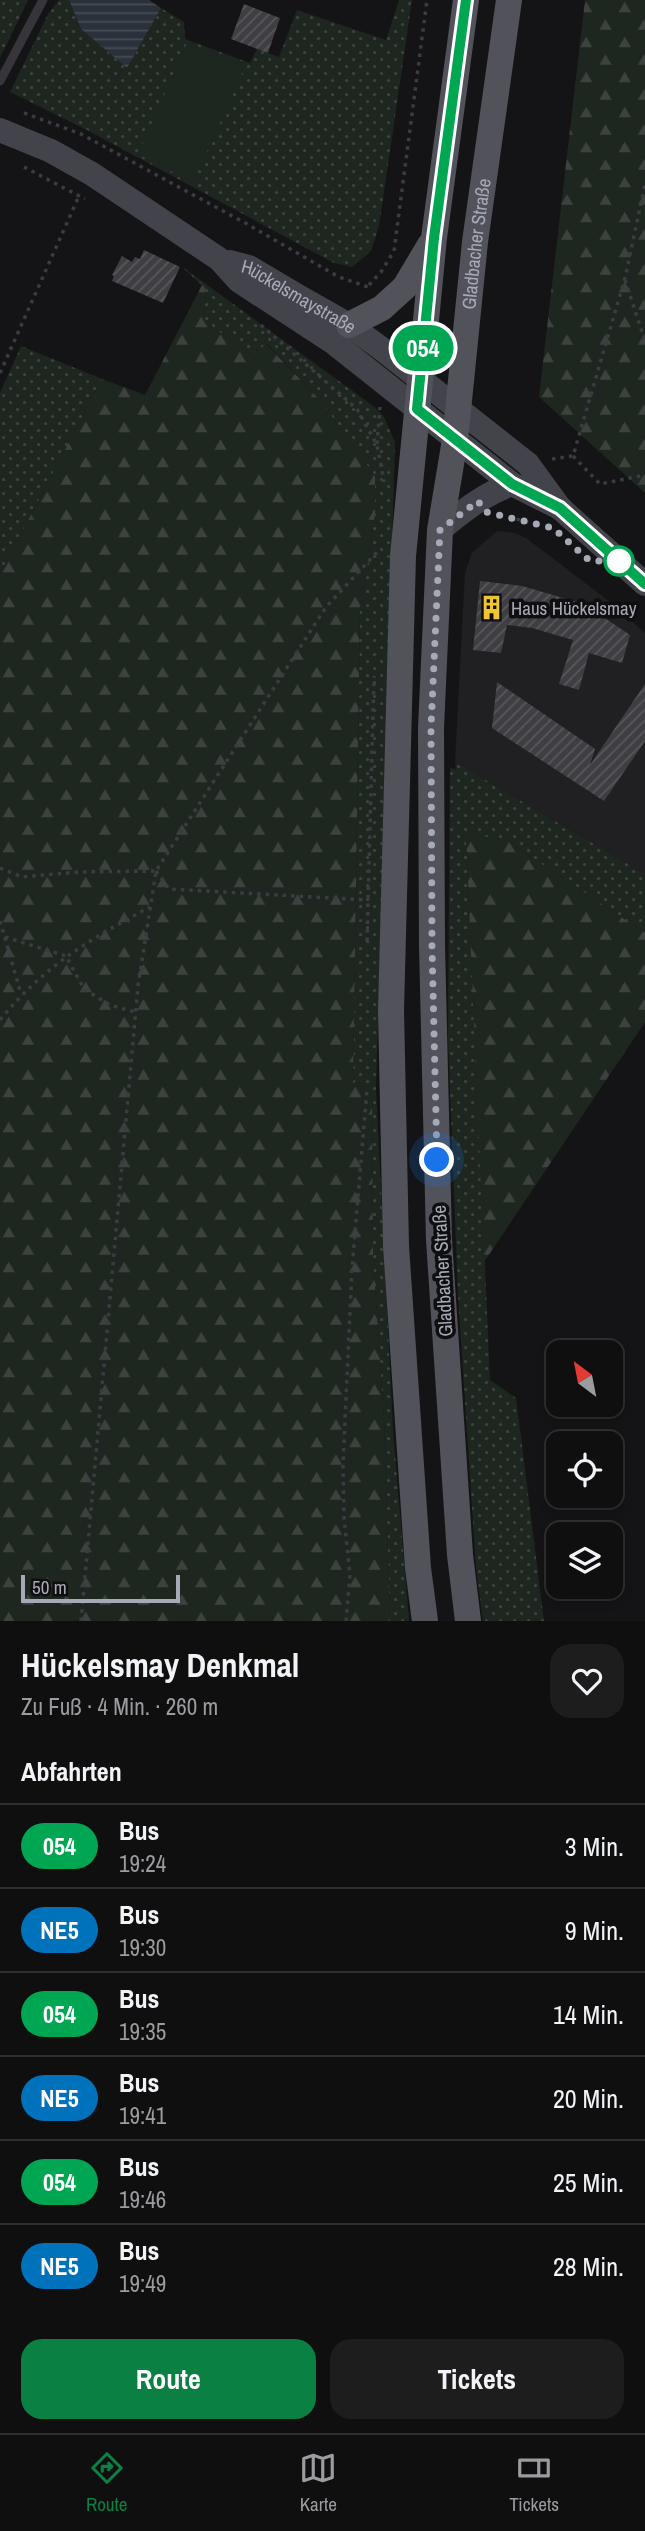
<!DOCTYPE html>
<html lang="de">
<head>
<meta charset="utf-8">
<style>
  body { margin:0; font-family:"Archivo Narrow",sans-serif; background:#1d1d1e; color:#f1f3f6; height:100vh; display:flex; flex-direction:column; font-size:26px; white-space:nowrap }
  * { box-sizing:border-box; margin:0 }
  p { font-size:23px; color:#9b9c9f }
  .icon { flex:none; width:38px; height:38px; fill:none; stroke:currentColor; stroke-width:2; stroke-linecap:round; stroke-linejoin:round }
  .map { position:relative; height:1621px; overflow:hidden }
  .details { display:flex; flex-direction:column; background:#0f0f10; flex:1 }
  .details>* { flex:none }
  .badge { padding:0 14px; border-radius:23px; font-size:24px; line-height:46px }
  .needle { width:46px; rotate:328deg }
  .buttons { position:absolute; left:546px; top:1340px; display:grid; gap:14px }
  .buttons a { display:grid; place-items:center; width:77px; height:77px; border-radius:14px; background:#0f0f10; box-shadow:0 4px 10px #0003,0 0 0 2px #2f2f30; font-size:35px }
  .scale { position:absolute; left:21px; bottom:18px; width:159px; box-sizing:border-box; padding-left:7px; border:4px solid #a6a9b6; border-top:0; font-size:19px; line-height:24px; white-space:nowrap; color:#a6a9b6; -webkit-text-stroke:5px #0f0f11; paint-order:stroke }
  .you { position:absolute; width:35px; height:35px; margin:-18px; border:5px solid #fff; border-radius:50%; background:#1a73e8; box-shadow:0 0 0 10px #1a73e833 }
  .map>.badge { position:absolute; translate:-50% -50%; box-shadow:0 0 0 4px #fff }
  h2 { padding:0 21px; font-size:26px; line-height:63px }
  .round { display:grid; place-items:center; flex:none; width:74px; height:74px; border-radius:21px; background:#1d1d1e }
  .head { display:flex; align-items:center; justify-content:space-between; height:119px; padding:0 21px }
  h1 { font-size:33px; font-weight:800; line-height:52px }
  .primary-button { display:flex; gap:14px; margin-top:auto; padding:14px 21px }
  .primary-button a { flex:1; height:80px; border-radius:21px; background:#0b8043; color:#fff; font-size:28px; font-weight:800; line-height:80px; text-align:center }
  .primary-button a+a { background:#1d1d1e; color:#f1f3f6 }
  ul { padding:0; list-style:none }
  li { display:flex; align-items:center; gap:21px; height:84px; padding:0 21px; border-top:2px solid #2f2f30 }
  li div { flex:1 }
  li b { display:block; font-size:26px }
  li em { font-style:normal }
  li .badge { min-width:77px; font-weight:700; text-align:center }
  .menu { display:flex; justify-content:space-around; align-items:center; height:98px; border-top:2px solid #2f2f30; background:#0f0f10; font-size:19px; color:#9b9c9f }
  .menu a { display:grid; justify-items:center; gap:4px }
  .menu .on { color:#0b8043 }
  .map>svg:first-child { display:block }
  .built { fill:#202023 }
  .grass { fill:url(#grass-dots) }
  .forest { fill:url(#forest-firs) }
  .garden { fill:#1e2620 }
  .water { fill:url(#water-rules) }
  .building { fill:url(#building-hatch) }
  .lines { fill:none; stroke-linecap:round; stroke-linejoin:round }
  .path { stroke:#3b3c42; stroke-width:3.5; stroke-dasharray:3.5 5; stroke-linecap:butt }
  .lane { stroke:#35353b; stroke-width:9 }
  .secondary { stroke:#43444b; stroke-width:24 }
  .primary { stroke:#51525a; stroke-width:26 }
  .line-casing { stroke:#fff; stroke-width:16 }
  .line { stroke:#00a651; stroke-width:10 }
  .walk { stroke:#a6a9b6; stroke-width:7; stroke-dasharray:0 12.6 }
  .stop-dot { fill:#fff; stroke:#00a651; stroke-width:3.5 }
  .labels { text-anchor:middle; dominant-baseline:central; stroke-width:7; stroke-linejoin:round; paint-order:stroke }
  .street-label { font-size:19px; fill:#a6a9b6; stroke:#0f0f11 }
  .poi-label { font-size:19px; fill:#a6a9b6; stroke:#0f0f11; text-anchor:start }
</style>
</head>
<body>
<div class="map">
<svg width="645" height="1621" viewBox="0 0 645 1621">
  <defs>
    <pattern id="grass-dots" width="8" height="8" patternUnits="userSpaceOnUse" patternTransform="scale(1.75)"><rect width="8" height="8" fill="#1e2620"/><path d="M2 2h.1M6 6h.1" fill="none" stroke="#3c433e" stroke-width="1.8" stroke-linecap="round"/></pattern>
    <pattern id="forest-firs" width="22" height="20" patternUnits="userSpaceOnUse" patternTransform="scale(1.75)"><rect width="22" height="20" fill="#1e2620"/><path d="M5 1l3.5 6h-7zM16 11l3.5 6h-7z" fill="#3c433e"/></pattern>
    <pattern id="water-rules" width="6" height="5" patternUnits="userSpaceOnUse" patternTransform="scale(1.75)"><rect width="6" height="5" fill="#2a313a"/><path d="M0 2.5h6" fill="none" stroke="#464c54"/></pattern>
    <pattern id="building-hatch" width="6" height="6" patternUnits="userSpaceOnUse" patternTransform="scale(1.75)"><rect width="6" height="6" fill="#3e3e43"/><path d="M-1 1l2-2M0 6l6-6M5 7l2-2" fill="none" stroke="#57575c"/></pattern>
  </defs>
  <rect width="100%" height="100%" fill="#141416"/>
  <!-- built -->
  <polygon class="built" points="497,531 515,533 526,538 609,601 645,633 645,874 455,762 465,573 472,553"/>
  <!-- grass -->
  <g class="grass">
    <polygon points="0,0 28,0 0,58"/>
    <polygon points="59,0 69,0 81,29 127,68 161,8 184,22 185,39 250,63 257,49 279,57 297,10 386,40 399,0 412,0 379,226 371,251 352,267 334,263 85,129 10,92 48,14"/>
    <polygon points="181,266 376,408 384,417 395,442 376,1088 393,1430 409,1621 390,1621 384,1420 373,1255 372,1087 353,1086 360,610 375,515 375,476 319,399 267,344 252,355 204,321 206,289"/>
    <polygon points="21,346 102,379 0,574 0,393"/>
    <polygon points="455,762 645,874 645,933 507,841 466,834 490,1380 516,1398 544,1621 483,1621 476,1567 458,1295 448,1039 450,768 456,769"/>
  </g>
  <!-- forest -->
  <g class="forest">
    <polygon points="585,0 645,0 645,493 539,397"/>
    <polygon points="202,285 206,288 204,321 252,355 266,344 319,399 375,476 375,515 360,610 353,1086 372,1087 373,1255 384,1420 390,1621 0,1621 0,574 102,379 145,395"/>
    <polygon points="466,833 507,841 645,933 645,1022 484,1262"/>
  </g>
  <!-- garden -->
  <polygon class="garden" points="187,43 246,65 193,183 138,154"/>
  <!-- water -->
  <polygon class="water" points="69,0 149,0 161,8 127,68 81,29"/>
  <!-- building -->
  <g class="building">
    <polygon points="244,4 280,18 268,53 231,39"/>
    <polygon points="144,250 180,267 163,303 112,281 114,276 112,275 122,256 132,262 135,257 140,259"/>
    <polygon points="480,581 522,586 584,604 630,635 622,663 589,653 579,690 559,684 573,640 532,628 507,625 501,653 473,650"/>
    <polygon points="497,682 595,749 590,765 645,684 645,741 604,801 492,728"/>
  </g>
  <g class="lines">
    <!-- path -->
    <g class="path">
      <polyline points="24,113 81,134 247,224 339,277 368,287"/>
      <polyline points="24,167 85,199"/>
      <polyline points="625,280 645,341"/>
      <polyline points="369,285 381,272 394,251 427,0"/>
      <polyline points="261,325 357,409 377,445 384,482"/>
      <polyline points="0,373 79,196"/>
      <polyline points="377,444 380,407"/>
      <polyline points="573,456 600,484 645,475"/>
      <polyline points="552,459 573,456 625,278 645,184"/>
      <polyline points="500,515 540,525"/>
      <polyline points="0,868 22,877 79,872 156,871"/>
      <polyline points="156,871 169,889 367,900"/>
      <polyline points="0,921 21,994"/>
      <polyline points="5,937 66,956 84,989 110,1005 135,1012"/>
      <polyline points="367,941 374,676"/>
      <path d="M0,1020C44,966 90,939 150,907"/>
      <polyline points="81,1621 138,986 156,871 326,607 379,550"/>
      <polyline points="346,1621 350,1575 344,1518 343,1464 352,1269 367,1089"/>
    </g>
    <!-- lane -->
    <polyline class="lane" points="0,81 43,0"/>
    <!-- secondary -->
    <g class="secondary">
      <polyline points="0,130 51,151 92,174 219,259 239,281 334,343 512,484 560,508"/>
      <path id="s1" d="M230,262L249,267L298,296L349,325L382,349L528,464L560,508L645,584"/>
      <path d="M440,530C463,511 484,494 512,484"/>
    </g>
    <!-- primary -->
    <g class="primary">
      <polyline points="349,325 382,308 405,287 430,245"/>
      <polyline points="425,1621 418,1568 396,1246 391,1010 403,556 434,238 466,0"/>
      <path id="s2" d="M468,1621L460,1555L439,1240L432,946L431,728L440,530L455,440L475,242L509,0"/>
    </g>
  </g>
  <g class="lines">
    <defs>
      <polyline id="line" points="466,0 434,238 417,409 512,484 560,508 645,584"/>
    </defs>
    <!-- line casing -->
    <use href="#line" class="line-casing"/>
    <!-- line -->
    <use href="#line" class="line"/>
    <!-- walk -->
    <polyline class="walk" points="437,1160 432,946 431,728 440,530 478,501 486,512 553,528 590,561 619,561"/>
  </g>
  <!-- icons -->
  <defs>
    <symbol id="building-bare" viewBox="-9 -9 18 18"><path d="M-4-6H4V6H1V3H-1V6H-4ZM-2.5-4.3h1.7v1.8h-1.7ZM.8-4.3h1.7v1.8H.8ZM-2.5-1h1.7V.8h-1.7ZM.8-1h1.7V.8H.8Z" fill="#f0c532" stroke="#0f0f11" stroke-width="2.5" paint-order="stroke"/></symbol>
  </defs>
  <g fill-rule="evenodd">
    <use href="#building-bare" x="474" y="590" width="35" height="35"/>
  </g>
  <!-- markers -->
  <circle class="stop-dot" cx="619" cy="561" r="14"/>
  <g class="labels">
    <!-- street labels -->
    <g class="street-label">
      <text stroke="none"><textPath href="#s2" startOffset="1381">Gladbacher Straße</textPath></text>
      <text stroke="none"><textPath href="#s1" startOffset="77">Hückelsmaystraße</textPath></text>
      <text transform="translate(442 1271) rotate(-93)">Gladbacher Straße</text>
    </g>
    <!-- poi labels -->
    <g class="poi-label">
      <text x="511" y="608">Haus Hückelsmay</text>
    </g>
  </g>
</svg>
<div class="buttons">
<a><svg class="needle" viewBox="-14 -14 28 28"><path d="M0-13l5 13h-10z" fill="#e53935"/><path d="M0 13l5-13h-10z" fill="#9b9c9f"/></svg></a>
<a><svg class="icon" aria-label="locate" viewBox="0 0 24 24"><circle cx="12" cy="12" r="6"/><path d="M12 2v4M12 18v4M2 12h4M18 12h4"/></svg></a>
<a><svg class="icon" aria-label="layers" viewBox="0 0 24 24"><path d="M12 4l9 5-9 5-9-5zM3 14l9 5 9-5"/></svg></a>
</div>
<div class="scale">50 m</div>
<div class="you" style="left:437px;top:1160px"></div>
<b class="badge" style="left:423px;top:348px;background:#00a651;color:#fff">054</b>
</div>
<section class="details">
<div class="head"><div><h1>Hückelsmay Denkmal</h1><p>Zu Fuß · 4 Min. · 260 m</p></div><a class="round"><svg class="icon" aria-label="heart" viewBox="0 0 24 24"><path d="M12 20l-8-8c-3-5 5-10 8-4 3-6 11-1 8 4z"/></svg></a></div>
<h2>Abfahrten</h2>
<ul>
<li><span class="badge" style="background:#00a651;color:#fff">054</span><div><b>Bus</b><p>19:24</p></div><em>3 Min.</em></li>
<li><span class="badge" style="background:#0072bc;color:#fff">NE5</span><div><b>Bus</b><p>19:30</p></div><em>9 Min.</em></li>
<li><span class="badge" style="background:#00a651;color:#fff">054</span><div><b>Bus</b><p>19:35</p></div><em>14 Min.</em></li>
<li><span class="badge" style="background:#0072bc;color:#fff">NE5</span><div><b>Bus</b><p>19:41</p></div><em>20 Min.</em></li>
<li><span class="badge" style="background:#00a651;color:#fff">054</span><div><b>Bus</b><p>19:46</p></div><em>25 Min.</em></li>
<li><span class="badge" style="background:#0072bc;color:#fff">NE5</span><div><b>Bus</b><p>19:49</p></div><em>28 Min.</em></li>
</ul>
<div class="primary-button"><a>Route</a><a>Tickets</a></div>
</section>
<nav class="menu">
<a class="on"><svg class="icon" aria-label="directions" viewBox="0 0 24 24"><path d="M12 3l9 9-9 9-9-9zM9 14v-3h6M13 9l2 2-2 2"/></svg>Route</a>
<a><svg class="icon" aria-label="map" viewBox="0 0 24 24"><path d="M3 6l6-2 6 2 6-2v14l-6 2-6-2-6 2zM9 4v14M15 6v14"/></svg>Karte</a>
<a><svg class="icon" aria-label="tickets" viewBox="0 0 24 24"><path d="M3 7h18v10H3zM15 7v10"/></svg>Tickets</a>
</nav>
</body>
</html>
